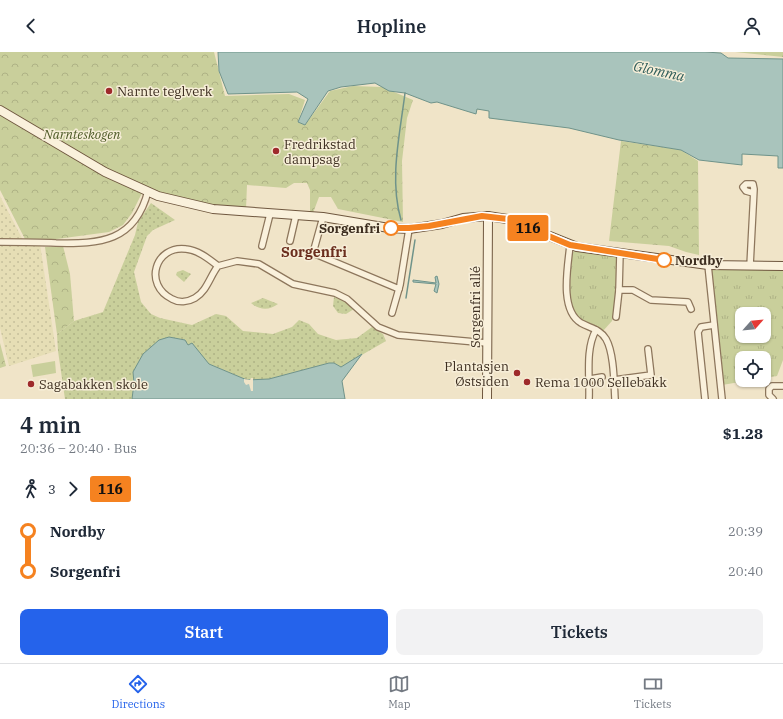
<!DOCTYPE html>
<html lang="en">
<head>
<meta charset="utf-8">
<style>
  body { margin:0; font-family:"IBM Plex Serif",serif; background:#f2f2f3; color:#1f2937; height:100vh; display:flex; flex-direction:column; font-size:15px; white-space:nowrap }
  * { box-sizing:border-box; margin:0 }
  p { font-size:13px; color:#747a83 }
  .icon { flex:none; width:22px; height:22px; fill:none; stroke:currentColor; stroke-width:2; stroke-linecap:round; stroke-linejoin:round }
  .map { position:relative; height:347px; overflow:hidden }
  .drawer { display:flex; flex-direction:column; background:#fff; flex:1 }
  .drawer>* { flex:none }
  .badge { padding:0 8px; border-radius:3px; font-size:14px; line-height:26px }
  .needle { width:26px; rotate:63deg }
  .tools { position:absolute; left:735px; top:255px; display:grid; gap:8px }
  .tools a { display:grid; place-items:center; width:36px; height:36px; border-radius:8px; background:#fff; box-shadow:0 1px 3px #0004; font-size:20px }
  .map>.badge { position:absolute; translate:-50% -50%; box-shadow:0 0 0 2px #fff }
  .legs { display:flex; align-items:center; gap:6px; height:44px; padding:0 20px; font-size:13px }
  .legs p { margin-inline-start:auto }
  .headline { display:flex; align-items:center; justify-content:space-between; height:68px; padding:0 20px }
  h1 { font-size:22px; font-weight:600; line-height:30px }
  .cta { display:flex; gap:8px; margin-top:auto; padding:8px 20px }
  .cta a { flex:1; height:46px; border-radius:8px; background:#2563eb; color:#fff; font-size:16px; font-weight:600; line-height:46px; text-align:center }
  .cta a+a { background:#f2f2f3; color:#1f2937 }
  ul { padding:0 20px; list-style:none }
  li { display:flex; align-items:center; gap:14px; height:40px; font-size:15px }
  li i { display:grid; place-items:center; width:6px; height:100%; margin:0 5px; background:currentColor }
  li i::after { content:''; width:10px; height:10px; margin:-5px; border:3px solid; border-radius:50%; background:#fff }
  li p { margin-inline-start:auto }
  li:first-child i { background:linear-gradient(#0000 50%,currentColor 0) }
  li:last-child i { background:linear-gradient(currentColor 50%,#0000 0) }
  header { display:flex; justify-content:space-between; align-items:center; height:52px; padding:0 20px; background:#fff; font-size:18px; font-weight:600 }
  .dock { display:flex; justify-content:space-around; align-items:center; height:56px; border-top:1px solid #e0e1e3; background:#fff; font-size:11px; color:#747a83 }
  .dock a { display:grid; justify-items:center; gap:2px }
  .dock .on { color:#2563eb }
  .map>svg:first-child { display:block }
  .farmland { fill:url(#farmland-dots) }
  .grass { fill:url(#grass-tufts); fill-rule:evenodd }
  .forest { fill:url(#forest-crowns) }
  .park { fill:url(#park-dots) }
  .garden { fill:#c9cf9b }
  .water { fill:#a9c4bc; stroke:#6f938a }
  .pier { fill:#f0e4c8 }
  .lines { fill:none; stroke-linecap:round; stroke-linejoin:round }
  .stream { stroke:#6f938a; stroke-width:1.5 }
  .street-casing { stroke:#8d765c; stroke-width:8 }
  .secondary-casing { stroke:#6f573f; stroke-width:10 }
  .street { stroke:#faf1dc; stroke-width:5.5 }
  .secondary { stroke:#faf1dc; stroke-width:8 }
  .line-1-casing { stroke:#fff; stroke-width:9 }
  .line-1 { stroke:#f58220; stroke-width:6 }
  .poi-dot { fill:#9e2a2b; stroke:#f7eed8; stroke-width:1.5 }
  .stop-1-dot { fill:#fff; stroke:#f58220; stroke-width:2 }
  .labels { text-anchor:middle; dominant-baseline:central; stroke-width:3; stroke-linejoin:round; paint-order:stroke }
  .poi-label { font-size:13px; fill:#3d2e20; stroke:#f7eed8; text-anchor:start }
  .park-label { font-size:13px; font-style:italic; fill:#4d5a26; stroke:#f7eed8 }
  .stop-label { font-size:13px; font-weight:bold; fill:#3d2e20; stroke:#f7eed8; text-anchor:end }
  .street-label { font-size:13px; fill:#3d2e20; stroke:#f7eed8 }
  .water-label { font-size:14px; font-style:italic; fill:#2f5d5a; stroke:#f7eed8 }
  .neighbourhood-label { font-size:14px; font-weight:bold; fill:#6b2e1e; stroke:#f7eed8 }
</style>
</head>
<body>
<header><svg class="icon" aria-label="back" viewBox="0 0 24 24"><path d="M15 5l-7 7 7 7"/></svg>Hopline<svg class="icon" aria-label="person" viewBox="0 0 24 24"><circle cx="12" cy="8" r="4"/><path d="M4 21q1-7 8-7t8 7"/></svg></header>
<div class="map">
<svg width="783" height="347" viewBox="0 0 783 347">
  <defs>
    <pattern id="farmland-dots" width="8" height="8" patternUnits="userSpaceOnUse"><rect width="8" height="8" fill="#e6deb5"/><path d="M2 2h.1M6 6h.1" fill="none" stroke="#c6bf9b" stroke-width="1.8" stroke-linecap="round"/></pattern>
    <pattern id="grass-tufts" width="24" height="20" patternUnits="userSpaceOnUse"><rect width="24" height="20" fill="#c9cf9b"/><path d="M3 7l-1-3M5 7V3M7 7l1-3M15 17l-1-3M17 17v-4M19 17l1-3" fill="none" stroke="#aeb285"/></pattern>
    <pattern id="forest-crowns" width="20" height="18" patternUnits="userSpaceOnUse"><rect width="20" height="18" fill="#c9cf9b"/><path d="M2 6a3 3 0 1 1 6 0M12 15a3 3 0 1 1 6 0" fill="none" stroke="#aeb285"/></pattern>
    <pattern id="park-dots" width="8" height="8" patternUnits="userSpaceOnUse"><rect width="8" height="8" fill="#c9cf9b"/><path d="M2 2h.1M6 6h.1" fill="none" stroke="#aeb285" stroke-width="1.8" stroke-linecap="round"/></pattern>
  </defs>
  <rect width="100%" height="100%" fill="#f0e4c8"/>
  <!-- farmland -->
  <polygon class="farmland" points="0,144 25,192 40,192 56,299 9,314 0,276"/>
  <!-- grass -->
  <g class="grass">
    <polygon points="577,197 616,203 618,206 614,260 612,269 603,279 578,267 569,249 572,201"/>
    <path d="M709,215L783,217V308L777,324L764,326V306H742V328H752L722,333ZM742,262H764V284H742Z"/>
  </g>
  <!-- forest -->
  <g class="forest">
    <polygon points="0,0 214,0 225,44 289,42 305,48 298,70 305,73 330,39 353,34 382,35 413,48 407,66 402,109 403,170 338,157 331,145 319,145 313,161 310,161 310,138 307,131 294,131 286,136 247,133 246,157 214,155 144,137 132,161 123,173 109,180 42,189 26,189 0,138"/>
    <polygon points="735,0 783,0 783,5"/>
    <polygon points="621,89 681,98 698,109 699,203 686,200 669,194 609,189"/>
    <polygon points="63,194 70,222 74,269 57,282 45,195"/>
    <polygon points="0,291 6,314 0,316"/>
  </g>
  <!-- park -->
  <g class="park">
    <polygon points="151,151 175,168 153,178 147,184 134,220 141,250 151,262 160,266 192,273 216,262 226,264 243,279 273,282 292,275 299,268 309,272 318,282 336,288 357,286 372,275 383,282 386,289 341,315 334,311 329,311 269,327 247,328 209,312 188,293 185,288 169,285 133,320 134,331 132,347 65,347 58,299 57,282 74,269 103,260 135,183 138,170"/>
    <polygon points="183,218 191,222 184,230 176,223 177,220"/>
    <polygon points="334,245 345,249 354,257 346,262 338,261 333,254"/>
    <path d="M263,246L278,252C269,259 259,258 251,251Z"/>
  </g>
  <!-- garden -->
  <polygon class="garden" points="55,309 56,321 33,325 31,313"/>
  <!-- water -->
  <g class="water">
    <polygon points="218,0 705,0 721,1 728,6 783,7 783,116 778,116 778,104 742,102 742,113 699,108 681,98 619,88 569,76 489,66 489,59 477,57 476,62 437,50 431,51 405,41 389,39 375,31 341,35 328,39 305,73 298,70 308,47 297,40 228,42 219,19"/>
    <polygon points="437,224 439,232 437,241 434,239 436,232 413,230 413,228 436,231 435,225"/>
    <polygon points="169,285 185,288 188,293 192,291 209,312 247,328 269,327 329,311 334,311 341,315 362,302 342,329 345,347 132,347 134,331 133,320 143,302 159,288"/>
  </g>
  <!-- pier -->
  <polygon class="pier" points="251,326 253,326 253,339 251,339 249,332 246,333 244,330 244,327 250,328"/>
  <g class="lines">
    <!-- stream -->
    <g class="stream">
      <path d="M401,168C389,127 400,82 405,41"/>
      <polyline points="406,246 415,188"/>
    </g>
    <defs>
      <g id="street">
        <polyline points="323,165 313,201 399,237"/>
        <polyline points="290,189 296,163"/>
        <path d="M0,190C19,190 37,190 56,191C100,192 135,190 148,139"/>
        <path d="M570,193C568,214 559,258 581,271C590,276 600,277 606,287C614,301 614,330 615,347"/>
        <polyline points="262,194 270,162"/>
        <polyline points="708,213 722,347"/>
        <path d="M218,214C210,224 207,239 195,246C188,250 179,251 172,247C143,233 155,193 186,197C198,198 209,207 218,214L237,209L259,212L293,232L335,241L347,247L378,275L398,283L487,291"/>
        <polyline points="750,214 754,137 753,132 746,132 743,135 746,139 753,141"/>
        <polyline points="619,238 633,238 651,248 688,250 691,257"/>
        <polyline points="392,261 400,233 409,177"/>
        <polyline points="616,265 619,238 620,201"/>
        <polyline points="590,327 602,325"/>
        <polyline points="614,328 651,323 648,297"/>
        <path d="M589,347C590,326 585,297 596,278"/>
        <polyline points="705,347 698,280 701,275 714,273"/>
        <polyline points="773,347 769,343 769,337 772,334 783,334"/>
      </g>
      <g id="secondary">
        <polyline points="0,58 105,120 158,144 213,157 323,165 389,176 409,177 442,172 463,166 488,164 507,167 577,195 708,213 783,214"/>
        <polyline points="487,347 488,164"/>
      </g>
    </defs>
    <!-- street casing -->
    <use href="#street" class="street-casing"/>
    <!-- secondary casing -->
    <use href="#secondary" class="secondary-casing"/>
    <!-- street -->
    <use href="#street" class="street"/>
    <!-- secondary -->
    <use href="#secondary" class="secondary"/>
  </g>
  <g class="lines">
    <defs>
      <polyline id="line-1" points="391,176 409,176 429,174 482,164 508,167 570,193 664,208"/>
    </defs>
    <!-- line-1 casing -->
    <use href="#line-1" class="line-1-casing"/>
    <!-- line-1 -->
    <use href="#line-1" class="line-1"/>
  </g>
  <!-- markers -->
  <g class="poi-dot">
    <circle cx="109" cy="39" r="4"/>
    <circle cx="276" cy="99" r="4"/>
    <circle cx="517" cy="321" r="4"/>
    <circle cx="527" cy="330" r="4"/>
    <circle cx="31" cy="332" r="4"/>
  </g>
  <g class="stop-1-dot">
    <circle cx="391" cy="176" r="7"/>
    <circle cx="664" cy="208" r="7"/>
  </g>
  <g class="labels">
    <!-- poi labels -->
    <g class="poi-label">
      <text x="117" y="39">Narnte teglverk</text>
      <text x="284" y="92">Fredrikstad<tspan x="284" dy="15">dampsag</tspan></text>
      <text x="509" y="314" text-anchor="end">Plantasjen<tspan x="509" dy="15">Østsiden</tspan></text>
      <text x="535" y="330">Rema 1000 Sellebakk</text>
      <text x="39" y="332">Sagabakken skole</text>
    </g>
    <!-- park labels -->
    <g class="park-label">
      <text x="82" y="82">Narnteskogen</text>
    </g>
    <!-- stop labels -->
    <g class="stop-label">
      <text x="380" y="176">Sorgenfri</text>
      <text x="675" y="208" text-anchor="start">Nordby</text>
    </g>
    <!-- street labels -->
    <g class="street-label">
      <text transform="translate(475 255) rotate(-90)">Sorgenfri allé</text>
    </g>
    <!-- water labels -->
    <g class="water-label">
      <text transform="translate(659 19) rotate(12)">Glomma</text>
    </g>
    <!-- neighbourhood labels -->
    <g class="neighbourhood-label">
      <text x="314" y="200">Sorgenfri</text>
    </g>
  </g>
</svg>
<div class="tools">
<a><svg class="needle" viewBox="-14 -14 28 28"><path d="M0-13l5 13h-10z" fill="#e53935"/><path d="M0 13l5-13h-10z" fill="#747a83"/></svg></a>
<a><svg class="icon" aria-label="locate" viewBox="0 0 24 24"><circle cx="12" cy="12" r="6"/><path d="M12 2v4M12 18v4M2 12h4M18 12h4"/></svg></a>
</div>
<b class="badge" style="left:528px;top:176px;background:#f58220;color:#111">116</b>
</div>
<section class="drawer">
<div class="headline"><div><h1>4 min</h1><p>20:36 – 20:40 · Bus</p></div><b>$1.28</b></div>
<div class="legs"><svg class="icon" aria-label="walk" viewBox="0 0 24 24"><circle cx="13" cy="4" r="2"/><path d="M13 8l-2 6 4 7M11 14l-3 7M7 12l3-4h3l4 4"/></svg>3<svg class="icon" aria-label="forward" viewBox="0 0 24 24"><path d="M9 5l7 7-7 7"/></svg><b class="badge" style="background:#f58220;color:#111">116</b></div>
<ul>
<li><i style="color:#f58220"></i><b>Nordby</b><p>20:39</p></li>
<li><i style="color:#f58220"></i><b>Sorgenfri</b><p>20:40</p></li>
</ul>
<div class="cta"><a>Start</a><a>Tickets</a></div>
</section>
<nav class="dock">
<a class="on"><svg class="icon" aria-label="directions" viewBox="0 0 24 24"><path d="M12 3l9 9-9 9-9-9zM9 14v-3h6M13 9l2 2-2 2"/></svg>Directions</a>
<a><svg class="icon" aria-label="map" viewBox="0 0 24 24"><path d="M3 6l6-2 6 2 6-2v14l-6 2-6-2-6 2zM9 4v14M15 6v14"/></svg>Map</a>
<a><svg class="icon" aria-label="tickets" viewBox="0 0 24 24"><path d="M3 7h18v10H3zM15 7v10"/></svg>Tickets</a>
</nav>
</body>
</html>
